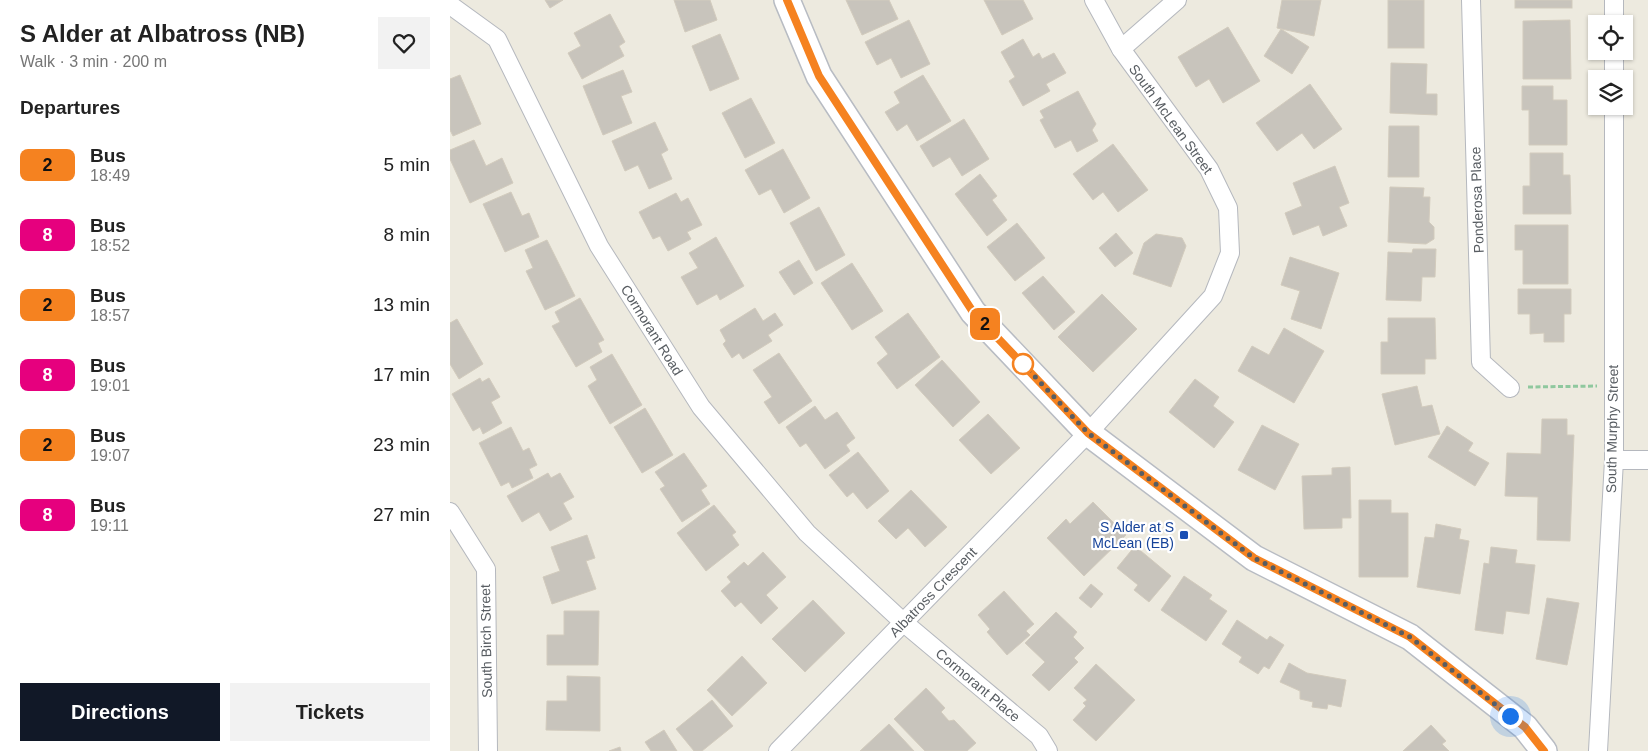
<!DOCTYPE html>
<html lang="en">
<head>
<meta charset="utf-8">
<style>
  body { margin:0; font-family:Helvetica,sans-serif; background:#f2f2f2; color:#222; height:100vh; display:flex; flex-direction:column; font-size:19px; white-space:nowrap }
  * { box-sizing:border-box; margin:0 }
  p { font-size:16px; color:#767676 }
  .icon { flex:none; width:28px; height:28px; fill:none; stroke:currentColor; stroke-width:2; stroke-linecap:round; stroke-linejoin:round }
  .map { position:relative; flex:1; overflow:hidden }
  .sheet { display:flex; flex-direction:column; background:#fff; width:450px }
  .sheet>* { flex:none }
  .badge { padding:0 10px; border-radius:8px; font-size:18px; line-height:32px }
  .controls { position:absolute; left:1138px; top:15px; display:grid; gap:10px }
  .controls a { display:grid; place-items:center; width:45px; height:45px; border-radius:0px; background:#fff; box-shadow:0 1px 4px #0004; font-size:25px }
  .you { position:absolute; width:25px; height:25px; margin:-12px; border:4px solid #fff; border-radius:50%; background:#1a73e8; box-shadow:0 0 0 8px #1a73e833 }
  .map>.badge { position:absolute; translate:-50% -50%; box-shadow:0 0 0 2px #fff }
  h2 { padding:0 20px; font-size:19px; line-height:45px }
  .round { display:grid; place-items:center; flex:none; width:52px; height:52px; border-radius:0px; background:#f2f2f2 }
  .head { display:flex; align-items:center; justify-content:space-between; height:85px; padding:0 20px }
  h1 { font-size:24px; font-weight:700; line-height:38px }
  .button { display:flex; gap:10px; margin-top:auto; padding:10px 20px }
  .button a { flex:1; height:58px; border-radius:0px; background:#111827; color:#fff; font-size:20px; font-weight:700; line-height:58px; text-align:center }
  .button a+a { background:#f2f2f2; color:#222 }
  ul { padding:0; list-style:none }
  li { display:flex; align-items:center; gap:15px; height:70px; padding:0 20px }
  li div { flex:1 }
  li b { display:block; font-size:19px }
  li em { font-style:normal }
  li .badge { min-width:55px; font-weight:700; text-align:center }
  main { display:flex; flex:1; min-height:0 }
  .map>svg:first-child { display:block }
  .building { fill:#c8c4bc; stroke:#d2cbbd }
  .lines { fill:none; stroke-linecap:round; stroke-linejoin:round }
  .street-casing { stroke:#b5b8be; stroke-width:20 }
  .secondary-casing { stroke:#b8bcc3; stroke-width:28 }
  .path { stroke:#8fc89e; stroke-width:3; stroke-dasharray:5 2.5; stroke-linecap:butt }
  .street { stroke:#fff; stroke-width:18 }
  .secondary { stroke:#fff; stroke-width:25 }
  .line-casing { stroke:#fff; stroke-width:11 }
  .line { stroke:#f58220; stroke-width:8 }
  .walk { stroke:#585d62; stroke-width:5; stroke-dasharray:0 9 }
  .stop-dot { fill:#fff; stroke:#f58220; stroke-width:2.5 }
  .transit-dot { fill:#1a4fb4; stroke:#fff; stroke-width:2 }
  .labels { text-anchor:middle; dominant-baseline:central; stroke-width:4.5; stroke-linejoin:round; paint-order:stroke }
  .street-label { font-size:14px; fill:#585d62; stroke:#fff }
  .transit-label { font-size:14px; fill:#164399; stroke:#fff; text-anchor:end }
</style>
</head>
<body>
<main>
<section class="sheet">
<div class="head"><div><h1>S Alder at Albatross (NB)</h1><p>Walk · 3 min · 200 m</p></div><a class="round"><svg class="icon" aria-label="heart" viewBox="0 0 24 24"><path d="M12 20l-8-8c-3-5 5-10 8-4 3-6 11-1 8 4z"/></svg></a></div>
<h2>Departures</h2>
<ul>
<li><span class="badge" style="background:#f58220;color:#111">2</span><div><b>Bus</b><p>18:49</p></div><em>5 min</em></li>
<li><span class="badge" style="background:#e6007e;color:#fff">8</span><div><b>Bus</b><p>18:52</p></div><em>8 min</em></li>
<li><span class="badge" style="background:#f58220;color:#111">2</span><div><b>Bus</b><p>18:57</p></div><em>13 min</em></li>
<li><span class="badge" style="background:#e6007e;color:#fff">8</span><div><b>Bus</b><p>19:01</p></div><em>17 min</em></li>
<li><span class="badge" style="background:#f58220;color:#111">2</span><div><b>Bus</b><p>19:07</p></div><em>23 min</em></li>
<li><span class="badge" style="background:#e6007e;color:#fff">8</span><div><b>Bus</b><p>19:11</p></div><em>27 min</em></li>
</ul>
<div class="button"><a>Directions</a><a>Tickets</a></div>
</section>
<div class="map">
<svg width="1198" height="751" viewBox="0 0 1198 751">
  <rect width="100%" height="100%" fill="#edeadf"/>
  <!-- building -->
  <g class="building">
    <polygon points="95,0 113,0 100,8"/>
    <polygon points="224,0 260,0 267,20 235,32"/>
    <polygon points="396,0 439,0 448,19 412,35"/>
    <polygon points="534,0 573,0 583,19 552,35"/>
    <polygon points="832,0 871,0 864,36 827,28"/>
    <rect x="938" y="0" width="36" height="48"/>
    <rect x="1065" y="0" width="57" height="8"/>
    <polygon points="160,14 175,42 169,46 174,56 132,79 118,53 131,46 124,33"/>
    <polygon points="459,20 480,64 451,78 441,58 427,65 415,42"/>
    <polygon points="1120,20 1121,79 1073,79 1073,21"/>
    <polygon points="778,27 810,81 773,103 759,79 746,87 728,57"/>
    <polygon points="831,29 859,47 842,74 814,56"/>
    <polygon points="270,34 289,79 260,91 242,46"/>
    <polygon points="573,39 583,57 589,53 592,59 604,53 616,73 596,84 600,91 573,106 559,81 565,77 551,52"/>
    <polygon points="941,63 977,64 976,94 987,94 987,115 940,113"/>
    <polygon points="173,70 182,92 171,96 182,123 153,135 133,86"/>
    <polygon points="10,75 31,124 3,136 0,130 0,79"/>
    <polygon points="473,75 501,121 467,141 457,124 447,131 435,112 450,103 444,92"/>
    <polygon points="860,84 892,129 864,149 852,133 827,151 806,123"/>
    <polygon points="1072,86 1103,86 1103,100 1117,100 1117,145 1079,145 1079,110 1072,110"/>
    <polygon points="628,91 646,124 642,130 648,141 627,152 621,140 605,148 590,120 594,118 590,111"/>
    <polygon points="301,98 325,143 295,158 272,113"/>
    <polygon points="514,119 539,159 512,176 500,157 483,167 470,146"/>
    <polygon points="205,122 218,150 211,154 222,179 199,189 188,165 175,171 162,141"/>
    <polygon points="939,126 969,126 969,177 938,177"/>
    <polygon points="24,140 36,166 52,158 63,183 20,203 0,159 0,150"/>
    <polygon points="663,144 698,190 668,212 653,192 643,200 623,174"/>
    <polygon points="333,149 360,198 334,213 321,189 309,195 295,170"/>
    <polygon points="1080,153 1113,153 1113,175 1120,175 1121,214 1073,214 1073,186 1080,186"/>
    <polygon points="885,166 899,203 889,207 897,226 873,236 869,225 843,235 835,213 852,206 843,183"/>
    <polygon points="530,174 547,196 542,200 557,220 537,236 505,194"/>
    <polygon points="940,187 974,188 973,197 980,197 979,222 984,227 984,239 976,244 938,242"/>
    <polygon points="61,192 72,216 79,213 89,237 55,252 33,204"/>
    <polygon points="226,193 231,202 238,198 252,225 237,232 241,239 218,251 210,236 203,239 189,212"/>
    <polygon points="369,207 395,255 366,271 340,223"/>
    <polygon points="567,223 595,258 565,281 537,247"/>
    <polygon points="1065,225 1118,225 1118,284 1073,284 1073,250 1065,250"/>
    <polygon points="666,233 683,253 665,267 649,248"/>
    <polygon points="706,234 732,238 736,246 721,287 683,274 694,243"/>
    <polygon points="266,237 294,286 270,300 267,294 247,305 231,277 248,268 239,253"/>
    <polygon points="97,240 125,296 95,310 76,271 83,268 75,250"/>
    <polygon points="963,249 986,249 985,277 972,277 971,301 936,300 938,252 962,253"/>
    <polygon points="840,257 889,273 871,329 841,319 850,291 831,285"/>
    <polygon points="349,260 363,283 344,295 329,272"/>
    <polygon points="402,263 433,311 402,330 371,283"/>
    <polygon points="593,276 625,312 604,330 572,293"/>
    <polygon points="1068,289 1121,289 1121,314 1114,314 1114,342 1094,342 1094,333 1080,334 1080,314 1068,314"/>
    <polygon points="652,294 687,329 643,372 608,337"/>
    <polygon points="130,298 154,340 148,343 152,352 126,367 102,326 110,322 105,312"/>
    <polygon points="305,308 313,321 325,313 333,325 318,335 322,341 293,359 289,353 282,358 273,344 276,341 270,330"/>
    <polygon points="458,313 490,357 447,389 427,363 438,354 425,337"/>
    <polygon points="938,318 985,318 986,359 975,359 975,374 931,374 931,342 938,342"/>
    <polygon points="7,319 33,364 9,379 0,364 0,323"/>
    <polygon points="834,328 874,351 844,403 788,371 802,346 819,355"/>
    <polygon points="329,353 362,401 329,424 314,402 322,397 303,370"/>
    <polygon points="162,354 192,405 160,424 138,386 147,380 140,367"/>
    <polygon points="492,360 530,402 503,427 465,385"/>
    <polygon points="30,378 32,382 39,378 50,397 41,402 52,423 33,434 30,427 23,431 2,394"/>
    <polygon points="745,379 769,397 763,406 784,422 764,448 719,412"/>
    <polygon points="967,386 972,407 982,405 990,434 945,445 932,394"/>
    <polygon points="365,406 375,420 387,412 405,438 396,445 400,451 375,469 356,443 350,447 336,427"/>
    <polygon points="195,408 223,455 192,473 164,427"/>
    <polygon points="538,414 570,448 541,474 509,440"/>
    <polygon points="1092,419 1117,419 1117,435 1124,435 1120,541 1087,540 1088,497 1055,496 1057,453 1091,454"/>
    <polygon points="812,425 849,444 825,490 788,470"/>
    <polygon points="997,426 1023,443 1018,451 1039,463 1025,486 978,457"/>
    <polygon points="61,427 73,451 79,448 87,465 79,469 83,478 62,488 59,482 51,486 29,443"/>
    <polygon points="408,452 439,491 417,509 403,492 397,497 379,475"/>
    <polygon points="234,453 257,486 251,490 260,504 232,522 210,489 215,486 205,472"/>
    <polygon points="900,467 901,518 892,518 892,528 854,529 852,476 882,475 882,468"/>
    <polygon points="98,473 101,478 110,473 124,497 113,503 122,519 100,531 89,512 72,522 57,496"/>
    <polygon points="461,490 497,527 475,547 458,528 446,539 428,521"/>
    <polygon points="909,500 941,500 941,513 958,513 958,577 909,577"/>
    <polygon points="643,502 676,535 634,576 597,538 616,519 620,524"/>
    <polygon points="264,505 286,532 282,535 289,545 256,571 227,533"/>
    <polygon points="986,524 1011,529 1009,539 1019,541 1010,594 967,587 975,537 984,538"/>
    <polygon points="137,535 145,558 136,561 146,589 102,604 93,577 110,571 101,547"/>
    <polygon points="685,546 721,576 699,602 684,590 688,585 667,568"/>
    <polygon points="1041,547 1067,550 1065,563 1085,565 1079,614 1056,611 1053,634 1025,630 1034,563 1039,564"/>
    <polygon points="313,552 336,577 316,595 328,608 311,624 291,602 285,607 271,591 281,582 277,577 294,562 298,566"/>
    <polygon points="734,576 762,595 759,599 777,611 756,641 711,610"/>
    <polygon points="641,584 653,594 641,608 629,598"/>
    <polygon points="554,591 584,624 576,631 580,635 557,655 537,632 540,629 528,615"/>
    <polygon points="1097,598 1129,603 1117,665 1086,659"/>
    <polygon points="363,600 395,633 355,672 322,639"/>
    <polygon points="114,611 149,611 148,665 97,665 97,635 114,635"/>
    <polygon points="606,612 627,632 623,637 634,648 624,658 628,662 599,691 582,675 595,662 575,643"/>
    <polygon points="787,620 817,640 820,636 834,645 819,669 814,666 808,674 789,662 792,657 772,644"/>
    <polygon points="292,656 317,683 282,716 257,690"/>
    <polygon points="839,663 857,673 896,680 891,707 878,704 877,709 862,707 863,702 850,699 850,691 830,682"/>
    <polygon points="646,664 685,700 646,741 623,720 636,706 633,703 637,700 624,688"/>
    <polygon points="117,676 150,677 150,731 96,730 97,701 117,701"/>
    <polygon points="476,688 495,708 491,712 499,721 504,720 526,743 517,751 475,751 444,719"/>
    <polygon points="262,700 283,726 252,751 244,751 226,729"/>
    <polygon points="439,724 464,751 410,751"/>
    <polygon points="981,725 996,741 992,744 999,751 953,751"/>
    <polygon points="214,730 227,751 201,751 195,742"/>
    <polygon points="170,747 171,751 159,751"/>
  </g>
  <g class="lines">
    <defs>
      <g id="street">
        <polyline points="1021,0 1031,362 1060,388"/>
        <polyline points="0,5 47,39 149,246 251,407 357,533 453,622 589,736 598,751"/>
        <polyline points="1164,24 1164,0"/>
        <polyline points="671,49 727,0"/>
        <polyline points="1164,79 1164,51"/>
        <polyline points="1164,460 1198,460"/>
        <polyline points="0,512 36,569 38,751"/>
        <polyline points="328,751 638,433 763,296 780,253 778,208 759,169 671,49 644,0"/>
        <polyline points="1148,751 1164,460 1164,106"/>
      </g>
      <polyline id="secondary" points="337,0 369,76 523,312 638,433 804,558 960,637 1075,727 1094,751"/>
    </defs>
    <!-- street casing -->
    <use href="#street" class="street-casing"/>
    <!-- secondary casing -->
    <use href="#secondary" class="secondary-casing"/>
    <!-- path -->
    <polyline class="path" points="1078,387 1147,386"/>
    <!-- street -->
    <use href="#street" class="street"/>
    <!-- secondary -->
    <use href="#secondary" class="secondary"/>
  </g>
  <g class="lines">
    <defs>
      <polyline id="line" points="337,0 369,76 523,312 638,433 804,558 960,637 1075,727 1094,751"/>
    </defs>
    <!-- line casing -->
    <use href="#line" class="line-casing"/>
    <!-- line -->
    <use href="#line" class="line"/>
    <!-- walk -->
    <polyline class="walk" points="573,364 638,433 804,558 960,637 1060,716"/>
  </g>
  <!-- markers -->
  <circle class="stop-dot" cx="573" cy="364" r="10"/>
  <rect class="transit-dot" x="729" y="530" width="10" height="10" rx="2.5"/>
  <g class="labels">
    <!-- street labels -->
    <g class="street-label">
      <text transform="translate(721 119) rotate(54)">South McLean Street</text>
      <text transform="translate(1027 200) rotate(-92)">Ponderosa Place</text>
      <text transform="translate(202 330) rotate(58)">Cormorant Road</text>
      <text transform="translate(1162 429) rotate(-89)">South Murphy Street</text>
      <text transform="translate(483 592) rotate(-46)">Albatross Crescent</text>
      <text transform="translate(36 641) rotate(-91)">South Birch Street</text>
      <text transform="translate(528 685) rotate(40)">Cormorant Place</text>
    </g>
    <!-- transit labels -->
    <g class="transit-label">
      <text x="724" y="527">S Alder at S<tspan x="724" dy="16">McLean (EB)</tspan></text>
    </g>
  </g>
</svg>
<div class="controls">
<a><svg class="icon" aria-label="locate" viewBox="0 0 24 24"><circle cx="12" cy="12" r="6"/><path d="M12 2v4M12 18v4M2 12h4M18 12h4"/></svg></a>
<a><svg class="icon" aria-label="layers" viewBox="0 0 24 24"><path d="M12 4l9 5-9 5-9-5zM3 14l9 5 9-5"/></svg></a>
</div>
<div class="you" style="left:1060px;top:716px"></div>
<b class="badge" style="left:535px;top:324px;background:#f58220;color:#111">2</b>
</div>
</main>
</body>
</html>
